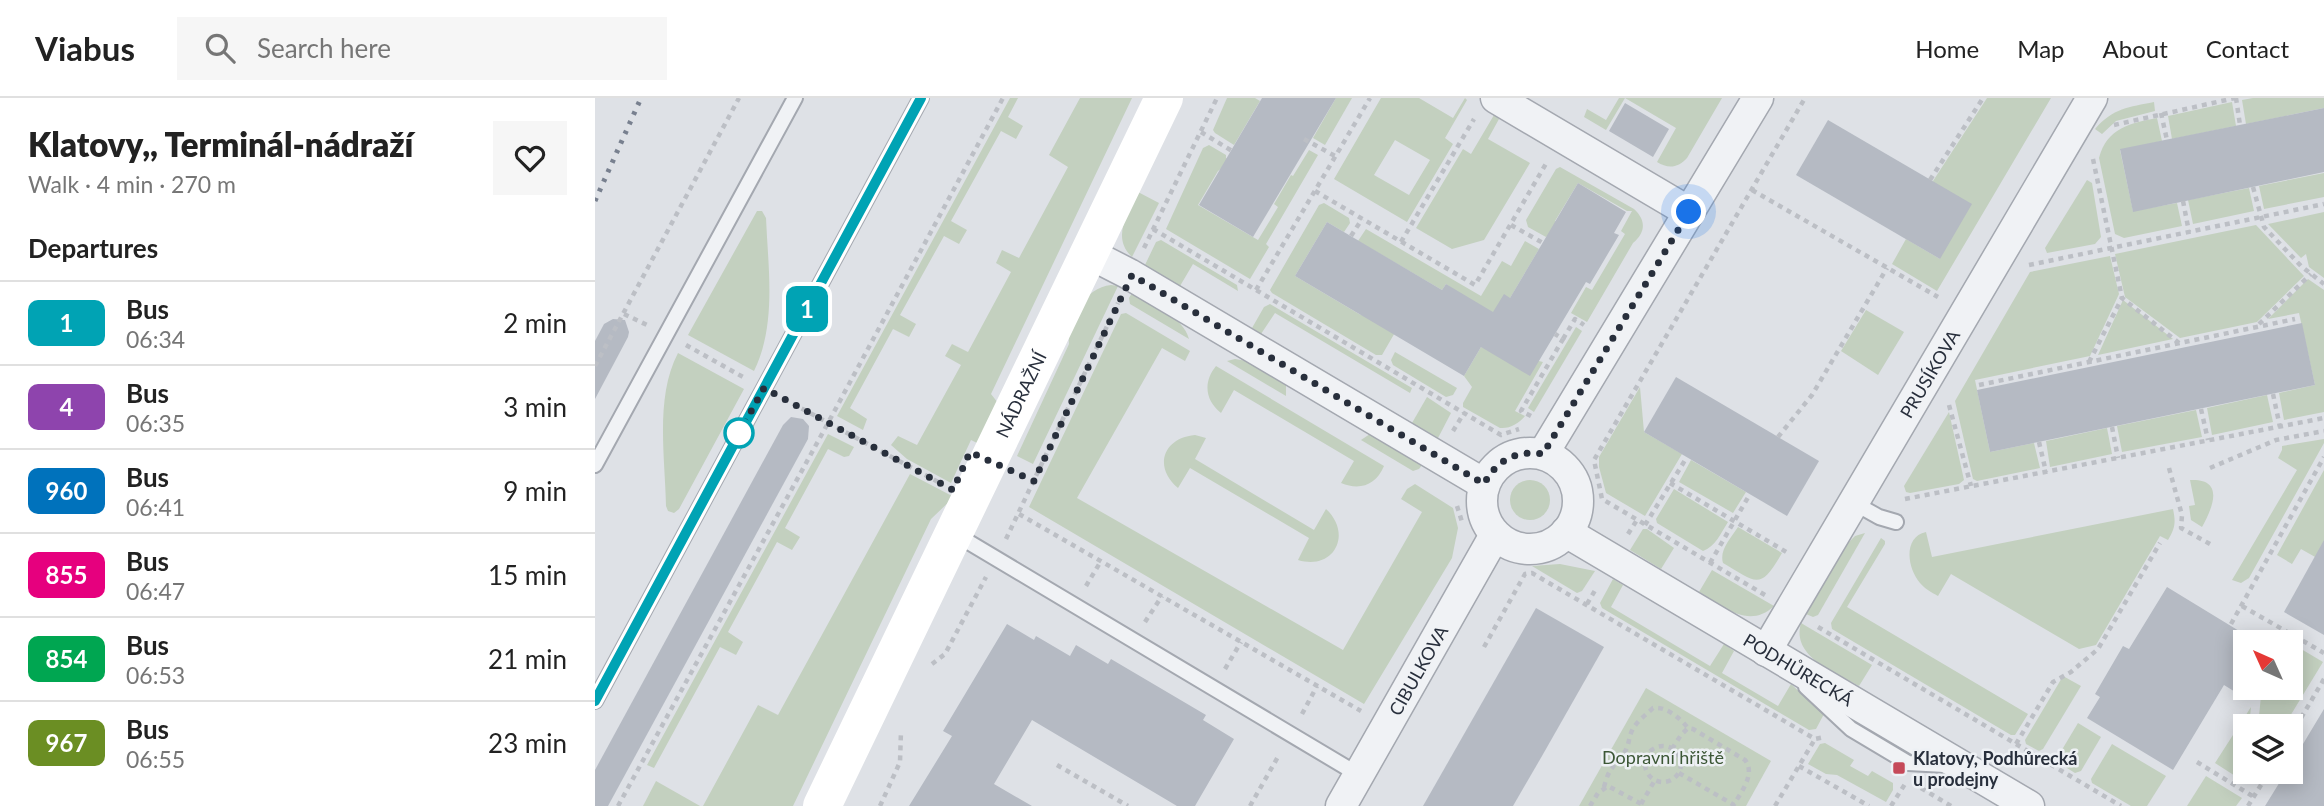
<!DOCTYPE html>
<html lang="en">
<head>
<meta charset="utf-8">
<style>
  body { margin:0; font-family:Lato,sans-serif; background:#f6f6f6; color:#222; height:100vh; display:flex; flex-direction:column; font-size:26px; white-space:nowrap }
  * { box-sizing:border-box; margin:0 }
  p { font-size:23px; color:#767676 }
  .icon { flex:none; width:38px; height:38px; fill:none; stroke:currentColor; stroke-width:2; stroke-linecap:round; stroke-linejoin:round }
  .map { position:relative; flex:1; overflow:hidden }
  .side { display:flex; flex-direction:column; background:#fff; width:595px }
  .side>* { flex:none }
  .badge { padding:0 14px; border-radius:10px; font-size:24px; line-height:46px }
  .needle { width:46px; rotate:315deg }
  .fabs { position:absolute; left:1638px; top:532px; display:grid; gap:14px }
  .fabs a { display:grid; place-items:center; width:70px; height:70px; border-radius:0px; background:#fff; box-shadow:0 4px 18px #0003; font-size:35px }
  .you { position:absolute; width:35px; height:35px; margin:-18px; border:5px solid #fff; border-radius:50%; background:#1a73e8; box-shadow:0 0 0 10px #1a73e833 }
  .map>.badge { position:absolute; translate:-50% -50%; box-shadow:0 0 0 4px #fff }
  h2 { padding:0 28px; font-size:26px; line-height:63px }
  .round { display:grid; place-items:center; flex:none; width:74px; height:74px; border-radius:0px; background:#f6f6f6 }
  .overview { display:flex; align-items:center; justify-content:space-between; height:119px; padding:0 28px }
  h1 { font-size:33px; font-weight:800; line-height:52px }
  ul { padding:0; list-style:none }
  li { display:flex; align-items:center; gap:21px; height:84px; padding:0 28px; border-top:2px solid #e0e0e0 }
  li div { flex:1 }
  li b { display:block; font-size:26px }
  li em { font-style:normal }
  li .badge { min-width:77px; font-weight:700; text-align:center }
  header { display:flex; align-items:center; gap:42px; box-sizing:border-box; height:98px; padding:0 35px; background:#fff; border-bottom:2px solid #e0e0e0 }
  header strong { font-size:33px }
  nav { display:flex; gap:38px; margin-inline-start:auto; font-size:24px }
  .search { width:490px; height:63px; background:#f6f6f6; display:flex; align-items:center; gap:18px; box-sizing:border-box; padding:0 24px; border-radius:0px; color:#767676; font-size:26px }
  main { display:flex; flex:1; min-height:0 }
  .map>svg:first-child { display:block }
  .green { fill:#c3d0bf; fill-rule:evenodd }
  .building { fill:#b5bac3 }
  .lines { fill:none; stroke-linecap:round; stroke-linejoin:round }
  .lane-casing { stroke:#a4a8b0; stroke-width:18 }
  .street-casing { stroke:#a4a8b0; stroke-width:33 }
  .path { stroke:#bcbfc5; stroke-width:4.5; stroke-dasharray:5 5; stroke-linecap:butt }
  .lane { stroke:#f0f2f5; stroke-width:14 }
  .street { stroke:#f0f2f5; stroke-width:30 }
  .secondary { stroke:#fff; stroke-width:38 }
  .rail { stroke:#78808f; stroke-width:5; stroke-dasharray:3.5 7; stroke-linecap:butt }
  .line-casing { stroke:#fff; stroke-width:16 }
  .line { stroke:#00a3b4; stroke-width:10 }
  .walk { stroke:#282f3c; stroke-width:7; stroke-dasharray:0 12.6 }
  .stop-dot { fill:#fff; stroke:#00a3b4; stroke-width:3.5 }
  .poi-dot { fill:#c54959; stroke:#edf0f4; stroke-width:2.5 }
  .labels { text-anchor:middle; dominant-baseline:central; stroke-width:5; stroke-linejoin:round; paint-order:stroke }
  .street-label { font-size:18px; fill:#282f3c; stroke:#edf0f4 }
  .park-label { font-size:18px; fill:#3c5736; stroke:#edf0f4 }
  .poi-label { font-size:18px; font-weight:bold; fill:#282f3c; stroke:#edf0f4; text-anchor:start }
</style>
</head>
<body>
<header>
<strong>Viabus</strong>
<div class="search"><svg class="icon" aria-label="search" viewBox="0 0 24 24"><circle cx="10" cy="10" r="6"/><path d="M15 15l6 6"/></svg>Search here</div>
<nav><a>Home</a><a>Map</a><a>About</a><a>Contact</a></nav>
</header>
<main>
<section class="side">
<div class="overview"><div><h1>Klatovy,, Terminál-nádraží</h1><p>Walk · 4 min · 270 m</p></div><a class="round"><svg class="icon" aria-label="heart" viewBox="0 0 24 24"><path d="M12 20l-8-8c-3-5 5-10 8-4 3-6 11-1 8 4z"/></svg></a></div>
<h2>Departures</h2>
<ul>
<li><span class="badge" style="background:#00a3b4;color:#fff">1</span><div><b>Bus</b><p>06:34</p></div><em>2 min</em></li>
<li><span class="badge" style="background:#8e44ad;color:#fff">4</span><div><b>Bus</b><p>06:35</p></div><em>3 min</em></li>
<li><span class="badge" style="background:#0072bc;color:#fff">960</span><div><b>Bus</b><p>06:41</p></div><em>9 min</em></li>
<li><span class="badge" style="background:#e6007e;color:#fff">855</span><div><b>Bus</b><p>06:47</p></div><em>15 min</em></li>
<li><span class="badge" style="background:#00a651;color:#fff">854</span><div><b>Bus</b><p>06:53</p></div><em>21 min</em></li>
<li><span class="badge" style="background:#6b8e23;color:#fff">967</span><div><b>Bus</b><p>06:55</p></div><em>23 min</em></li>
</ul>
</section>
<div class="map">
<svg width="1729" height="708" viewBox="0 0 1729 708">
  <rect width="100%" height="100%" fill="#dee1e6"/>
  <!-- green -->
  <g class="green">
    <polygon points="415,0 423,0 413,19 428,28 421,41 406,33 356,123 372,132 364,146 349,138 305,217 321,226 314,239 298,231 255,310 272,321 268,332 242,318"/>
    <polygon points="485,0 537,0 396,296 403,305 384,346 376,342 356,385 312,361 296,347 303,338 322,347 366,267 350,258 357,246 373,254 416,174 401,165 407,152 424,160 473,69 454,57"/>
    <polygon points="632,0 660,0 665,3 639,47 620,35 618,32"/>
    <polygon points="741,0 757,0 730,47 718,40"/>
    <path d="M786,0H824L858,20L870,0L872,2L850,40L858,46L812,124L739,81ZM800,42L835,62L814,97L779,77Z"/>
    <polygon points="1024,0 1030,0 1011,32 989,19 992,11 1011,22"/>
    <path d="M1030,0H1127L1092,60C1083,70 1073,71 1062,64L1081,30Z"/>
    <polygon points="1392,0 1456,0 1342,193 1297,166 1311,141 1345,161 1338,83"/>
    <polygon points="1658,0 1729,0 1729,10 1651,26 1647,2"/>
    <path d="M1559,4L1560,13L1521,23L1507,36L1500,31C1518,10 1534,9 1559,4Z"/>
    <polygon points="1637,4 1641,28 1577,41 1573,18"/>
    <polygon points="899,17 904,21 893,41 935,65 889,142 857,151 821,130 868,51 876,56"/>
    <path d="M1562,20L1567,43L1525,52L1538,113L1582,105L1587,128L1529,140L1520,136L1504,60C1512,30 1535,25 1562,20Z"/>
    <polygon points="614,47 631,57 631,60 636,63 623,73 603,107 663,142 683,109 679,106 696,77 698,78 714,52 723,57 671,146 674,149 655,181 571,131 608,50"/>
    <path d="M965,69L1039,111C1051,122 1051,134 1038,145L992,224L976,215L991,189L997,192L1030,136L1026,133L1037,113H1032L983,85L960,123L965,126L951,139L933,129L931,122L961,71Z"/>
    <polygon points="1729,75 1729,99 1669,111 1664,88"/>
    <polygon points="1492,82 1497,85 1506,139 1500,146 1452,155 1450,150"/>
    <polygon points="1654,90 1659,113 1598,126 1593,102"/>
    <path d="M543,94L564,105L537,159C516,139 533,116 543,94Z"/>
    <polygon points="729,105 754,120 755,125 749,134 732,124 700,178 764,216 802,231 787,257 781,257 677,195 675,192 724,107"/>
    <path d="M162,113H167L171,120C173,170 182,226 159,273L93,237Z"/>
    <polygon points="1729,114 1729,180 1714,169 1711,156 1706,160 1673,126"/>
    <polygon points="1661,127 1709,178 1662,224 1585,240 1530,199 1520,156"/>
    <polygon points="771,131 886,198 907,163 916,168 930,143 944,151 901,224 851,186 847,192 763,143"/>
    <polygon points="566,142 642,187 643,193 598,166 585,188 550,167 561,144"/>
    <polygon points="1515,158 1524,196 1495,258 1380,282 1395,354 1439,345 1445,370 1382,383 1378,381 1360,303 1435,174"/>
    <polygon points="1713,181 1729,192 1729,314 1689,322 1684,295 1720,287 1704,215 1673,221"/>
    <path d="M516,187L523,188L438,366L422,358L474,246C472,222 490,189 516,187Z"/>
    <path d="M537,195C556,206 588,218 594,241L535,206L534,200Z"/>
    <polygon points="1528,202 1578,241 1503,257"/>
    <polygon points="675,206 817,290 815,295 680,215 666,236 657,230 669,209"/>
    <polygon points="1271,212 1309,234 1283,277 1246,253"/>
    <polygon points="531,215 595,253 590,263 567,250 482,400 748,552 827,414 806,401 812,391 820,386 858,410 863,430 857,460 769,606 434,409 526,216"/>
    <polygon points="981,229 987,233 939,314 933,310"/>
    <path d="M886,249L948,264L920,313L930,318C924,325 915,331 905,330L868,309V305L877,289L869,278Z"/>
    <polygon points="800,254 862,290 858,297 851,299 798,267 796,262"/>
    <path d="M83,255L149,291L84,411L79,415L73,413L71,408C70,358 60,299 83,255Z"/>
    <polygon points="640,261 652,263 691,286 691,298 632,263"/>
    <path d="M621,268L789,368C781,387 765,393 746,385L759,363L639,292L626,315C610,302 608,284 621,268Z"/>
    <polygon points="1045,289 1049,334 1087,356 1050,418 1011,395 1004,369 1004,359"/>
    <polygon points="1672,297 1678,324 1617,337 1612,310"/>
    <polygon points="832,299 856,315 843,340 817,325"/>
    <polygon points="1601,312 1607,339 1527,354 1522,328"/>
    <polygon points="1354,314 1369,382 1364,386 1315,395 1311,394 1309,388"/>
    <polygon points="1512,330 1517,356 1455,369 1451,343"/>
    <polygon points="233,336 259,349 254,358 249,359 233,351 190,430 205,439 197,452 182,444 133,534 148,544 141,557 125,549 59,670 52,667"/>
    <polygon points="775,336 827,367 824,371 818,373 766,342"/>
    <path d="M600,337L611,340L600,361L719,432L731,411C758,436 739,473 703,462L714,440L595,370L583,390C558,369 568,340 600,337Z"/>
    <polygon points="1729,341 1729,345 1654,480 1646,485 1637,482 1702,372 1683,360 1687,352 1687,348"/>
    <polygon points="1096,362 1151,394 1138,415 1084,384"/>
    <polygon points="1729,372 1729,464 1706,451 1697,466 1682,457"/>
    <polygon points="315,376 359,399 336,421 198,708 108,708 163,607 183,617"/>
    <circle cx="935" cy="402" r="20"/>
    <path d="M1595,382C1631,380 1617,411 1607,429L1596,422L1594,408L1600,407Z"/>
    <path d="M1079,391L1133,424C1126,435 1120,449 1108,453L1062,425L1061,421Z"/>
    <path d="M1578,411C1581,425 1580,430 1573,442L1565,438L1501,547L1484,551L1356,476L1343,498C1336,494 1330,491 1325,485C1312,470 1308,439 1331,434L1337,459Z"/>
    <path d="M1143,429L1187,455C1165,493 1162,485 1128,465C1124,452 1136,440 1143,429Z"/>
    <polygon points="1048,431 1052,431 1079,450 1066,471 1035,452"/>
    <polygon points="1270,435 1223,517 1218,519 1211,516 1253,445 1260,438"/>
    <polygon points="1286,440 1290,443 1290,446 1252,509 1433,616 1420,637 1416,637 1237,531 1236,525"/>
    <polygon points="965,466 1000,473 987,493 982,495 937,468"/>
    <path d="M1117,472L1179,508C1154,532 1127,508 1104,494Z"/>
    <polygon points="1018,481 1028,487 1016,509 1115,568 1129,546 1139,553 1127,575 1183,608 1196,586 1229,616 1221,631 1214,632 1007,510 1005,505"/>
    <path d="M1206,525L1277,567L1264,588C1240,574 1196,559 1206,525Z"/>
    <polygon points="1696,545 1728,564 1689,628 1663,628 1666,598 1670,590 1696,590"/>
    <polygon points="1468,578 1486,588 1448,651 1444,653 1431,646 1430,642"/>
    <polygon points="1051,590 1176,663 1151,708 984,708"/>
    <polygon points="1656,609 1654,628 1650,628 1648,683 1620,665"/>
    <polygon points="1483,625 1506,639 1486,673 1480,675 1464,665 1462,660"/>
    <polygon points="1230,645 1259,662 1255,668 1273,678 1277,673 1298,685 1298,692 1291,704 1242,677 1231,676 1213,666 1225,646"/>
    <polygon points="1517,646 1571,678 1552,708 1536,708 1497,685 1496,681"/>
    <polygon points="1611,678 1647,700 1641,708 1592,708"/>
    <polygon points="61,683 105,708 48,708"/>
  </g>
  <!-- building -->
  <g class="building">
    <polygon points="667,0 741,0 658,139 604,107"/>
    <polygon points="1030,5 1074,31 1058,59 1014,33"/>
    <polygon points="1729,10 1729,74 1538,114 1525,51"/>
    <polygon points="1233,22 1377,106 1345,161 1201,77"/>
    <polygon points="983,85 1031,114 1019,135 1024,137 995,186 991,184 935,278 886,249 869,278 700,178 732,124 847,192 851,186 898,214 909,196 915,200"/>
    <polygon points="18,221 30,222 34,234 33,239 0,301 0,243 9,226"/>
    <polygon points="1707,225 1720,287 1395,354 1382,292"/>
    <polygon points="1081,279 1224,363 1192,418 1049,334"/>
    <polygon points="196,319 208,321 214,328 213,341 13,708 0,708 0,672 188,327"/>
    <polygon points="1729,442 1729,537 1689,514"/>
    <polygon points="1572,489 1654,539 1640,563 1650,569 1650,600 1629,587 1578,672 1492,620 1505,599 1500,596 1528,548 1534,551"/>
    <polygon points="941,510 1009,549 947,658 918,708 828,708"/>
    <polygon points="412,526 439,542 441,538 475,558 481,547 513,566 516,561 611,617 608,622 639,641 600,708 582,708 437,622 399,686 437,708 314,708 357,638 348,633"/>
    <polygon points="1729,611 1729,708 1670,708 1691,674 1696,674 1696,666"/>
  </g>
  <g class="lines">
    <defs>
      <g id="lane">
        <polyline points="0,367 200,0"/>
        <polyline points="1259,405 1284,419 1301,424"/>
        <polyline points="360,436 764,677"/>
        <polyline points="1211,589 1256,631 1313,665 1350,667"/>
        <polyline points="0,603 326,0"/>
      </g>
      <g id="street">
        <polyline points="901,0 1094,114"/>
        <polyline points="495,156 534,176 889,386"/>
        <circle cx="935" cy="403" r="48"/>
        <polyline points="948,356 1163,0"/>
        <path id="s1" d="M971,434L1434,708"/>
        <path id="s2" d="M1171,553L1497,0"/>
        <path id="s3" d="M746,708L900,437"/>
      </g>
    </defs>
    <!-- lane casing -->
    <use href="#lane" class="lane-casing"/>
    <!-- street casing -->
    <use href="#street" class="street-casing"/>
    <!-- path -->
    <g class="path">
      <polyline points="1641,0 1645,27"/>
      <polyline points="1566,15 1572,42"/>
      <polyline points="1519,27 1640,0"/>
      <polyline points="606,34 637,53"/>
      <polyline points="709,41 740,58"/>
      <polyline points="1498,61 1527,200 1584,245"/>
      <polyline points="1335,82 1388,0"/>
      <polyline points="1658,89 1669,129 1706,168 1729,186"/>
      <polyline points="1157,92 1343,199"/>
      <polyline points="720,93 880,187 952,64"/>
      <polyline points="1588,103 1594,134"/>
      <polyline points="916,127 948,145"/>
      <polyline points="558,131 906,337 924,331"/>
      <polyline points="756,138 767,121"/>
      <polyline points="806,144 879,21"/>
      <polyline points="549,150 622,0"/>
      <polyline points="1434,167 1729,106"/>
      <polyline points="661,192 775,0"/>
      <polyline points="29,216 52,227"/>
      <polyline points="1664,226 1716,176"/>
      <polyline points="968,241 980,221 989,227"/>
      <polyline points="91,247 148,279"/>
      <polyline points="1494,264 1527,200"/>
      <polyline points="0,268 144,0"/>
      <polyline points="1384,287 1700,221"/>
      <polyline points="1678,296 1685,329"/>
      <polyline points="189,301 345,385"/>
      <polyline points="1354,307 1376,388"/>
      <polyline points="1606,311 1613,342"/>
      <polyline points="936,318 926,313 968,241 960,236"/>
      <polyline points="1517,329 1523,360"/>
      <polyline points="858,333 869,315"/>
      <polyline points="1183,339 1217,297 1292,170"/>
      <polyline points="1444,344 1451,374"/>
      <polyline points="1574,370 1587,417 1586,430 1615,446"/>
      <polyline points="1615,370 1681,342 1729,333"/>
      <polyline points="1075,385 1193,455"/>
      <polyline points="1310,401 1729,320"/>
      <polyline points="862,408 868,427"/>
      <polyline points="424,416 766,613"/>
      <polyline points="1050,427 1092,359"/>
      <polyline points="1033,436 1042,422"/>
      <polyline points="411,441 523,205"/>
      <polyline points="1115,465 1155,396"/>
      <polyline points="491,488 506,463"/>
      <polyline points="1170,497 1007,401 999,362 1210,0"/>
      <polyline points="992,506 1002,489"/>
      <polyline points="1647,508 1729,555"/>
      <polyline points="550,524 567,498"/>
      <polyline points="1636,526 1729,359"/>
      <polyline points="1223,529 1526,708"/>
      <polyline points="889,549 930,476 937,475 1220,641 1230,639"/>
      <polyline points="337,566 350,556 391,479"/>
      <polyline points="630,571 646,544"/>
      <polyline points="707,616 722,588"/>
      <polyline points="1696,637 1729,581"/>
      <polyline points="1421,646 1458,584 1476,574 1503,551 1565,445"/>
      <circle cx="1068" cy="666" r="18"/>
      <path d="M1077,651L1086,637L1093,630L1098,631L1150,662C1161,676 1146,694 1138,708"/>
      <polyline points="1602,664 1659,699"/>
      <polyline points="462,667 533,708"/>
      <polyline points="1204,668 1274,708"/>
      <polyline points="1084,675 1139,707"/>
      <path d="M1009,689C1014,670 1017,671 1028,656C1034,649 1033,643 1036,635C1040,624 1050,618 1058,610C1071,608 1085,620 1093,630"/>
      <polyline points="1326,690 1356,708"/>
      <polyline points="1046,706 1060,682"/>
      <polyline points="23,708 233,325 408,0"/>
      <polyline points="285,708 305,664 306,633"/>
      <polyline points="655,708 684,657"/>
      <polyline points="995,708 1003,695 1013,688 1050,708"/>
      <polyline points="1180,708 1220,641"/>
      <polyline points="1296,708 1310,686"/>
      <polyline points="1653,708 1674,674"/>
    </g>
    <!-- lane -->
    <use href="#lane" class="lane"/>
    <!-- street -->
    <use href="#street" class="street"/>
    <!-- secondary -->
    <path class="secondary" id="s4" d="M227,708L569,0"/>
    <!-- rail -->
    <polyline class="rail" points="0,103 46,0"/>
  </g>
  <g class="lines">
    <defs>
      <polyline id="line" points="0,603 326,0"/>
    </defs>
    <!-- line casing -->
    <use href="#line" class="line-casing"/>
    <!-- line -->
    <use href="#line" class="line"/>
    <!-- walk -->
    <path class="walk" d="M144,335L169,290L358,392L375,354L439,383L537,177L889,386C902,362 921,352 948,356L1094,114"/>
  </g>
  <!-- markers -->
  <circle class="stop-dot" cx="144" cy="335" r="14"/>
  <rect class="poi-dot" x="1297" y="663" width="14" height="14" rx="3.5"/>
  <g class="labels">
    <!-- street labels -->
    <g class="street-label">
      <text stroke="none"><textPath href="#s2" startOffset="322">PRUSÍKOVA</textPath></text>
      <text stroke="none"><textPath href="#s4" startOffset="457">NÁDRAŽNÍ</textPath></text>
      <text stroke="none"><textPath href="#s1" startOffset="270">PODHŮRECKÁ</textPath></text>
      <text stroke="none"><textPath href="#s3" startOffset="156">CIBULKOVA</textPath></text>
    </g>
    <!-- park labels -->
    <g class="park-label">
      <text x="1068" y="659">Dopravní hřiště</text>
    </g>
    <!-- poi labels -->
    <g class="poi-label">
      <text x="1318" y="660">Klatovy, Podhůrecká<tspan x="1318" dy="21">u prodejny</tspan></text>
    </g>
  </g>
</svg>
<div class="fabs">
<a><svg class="needle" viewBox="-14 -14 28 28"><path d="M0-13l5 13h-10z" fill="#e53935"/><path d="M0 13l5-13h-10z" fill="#767676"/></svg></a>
<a><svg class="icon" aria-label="layers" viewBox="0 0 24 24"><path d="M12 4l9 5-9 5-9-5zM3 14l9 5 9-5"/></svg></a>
</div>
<div class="you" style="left:1094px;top:114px"></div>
<b class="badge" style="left:212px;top:211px;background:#00a3b4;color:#fff">1</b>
</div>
</main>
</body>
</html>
